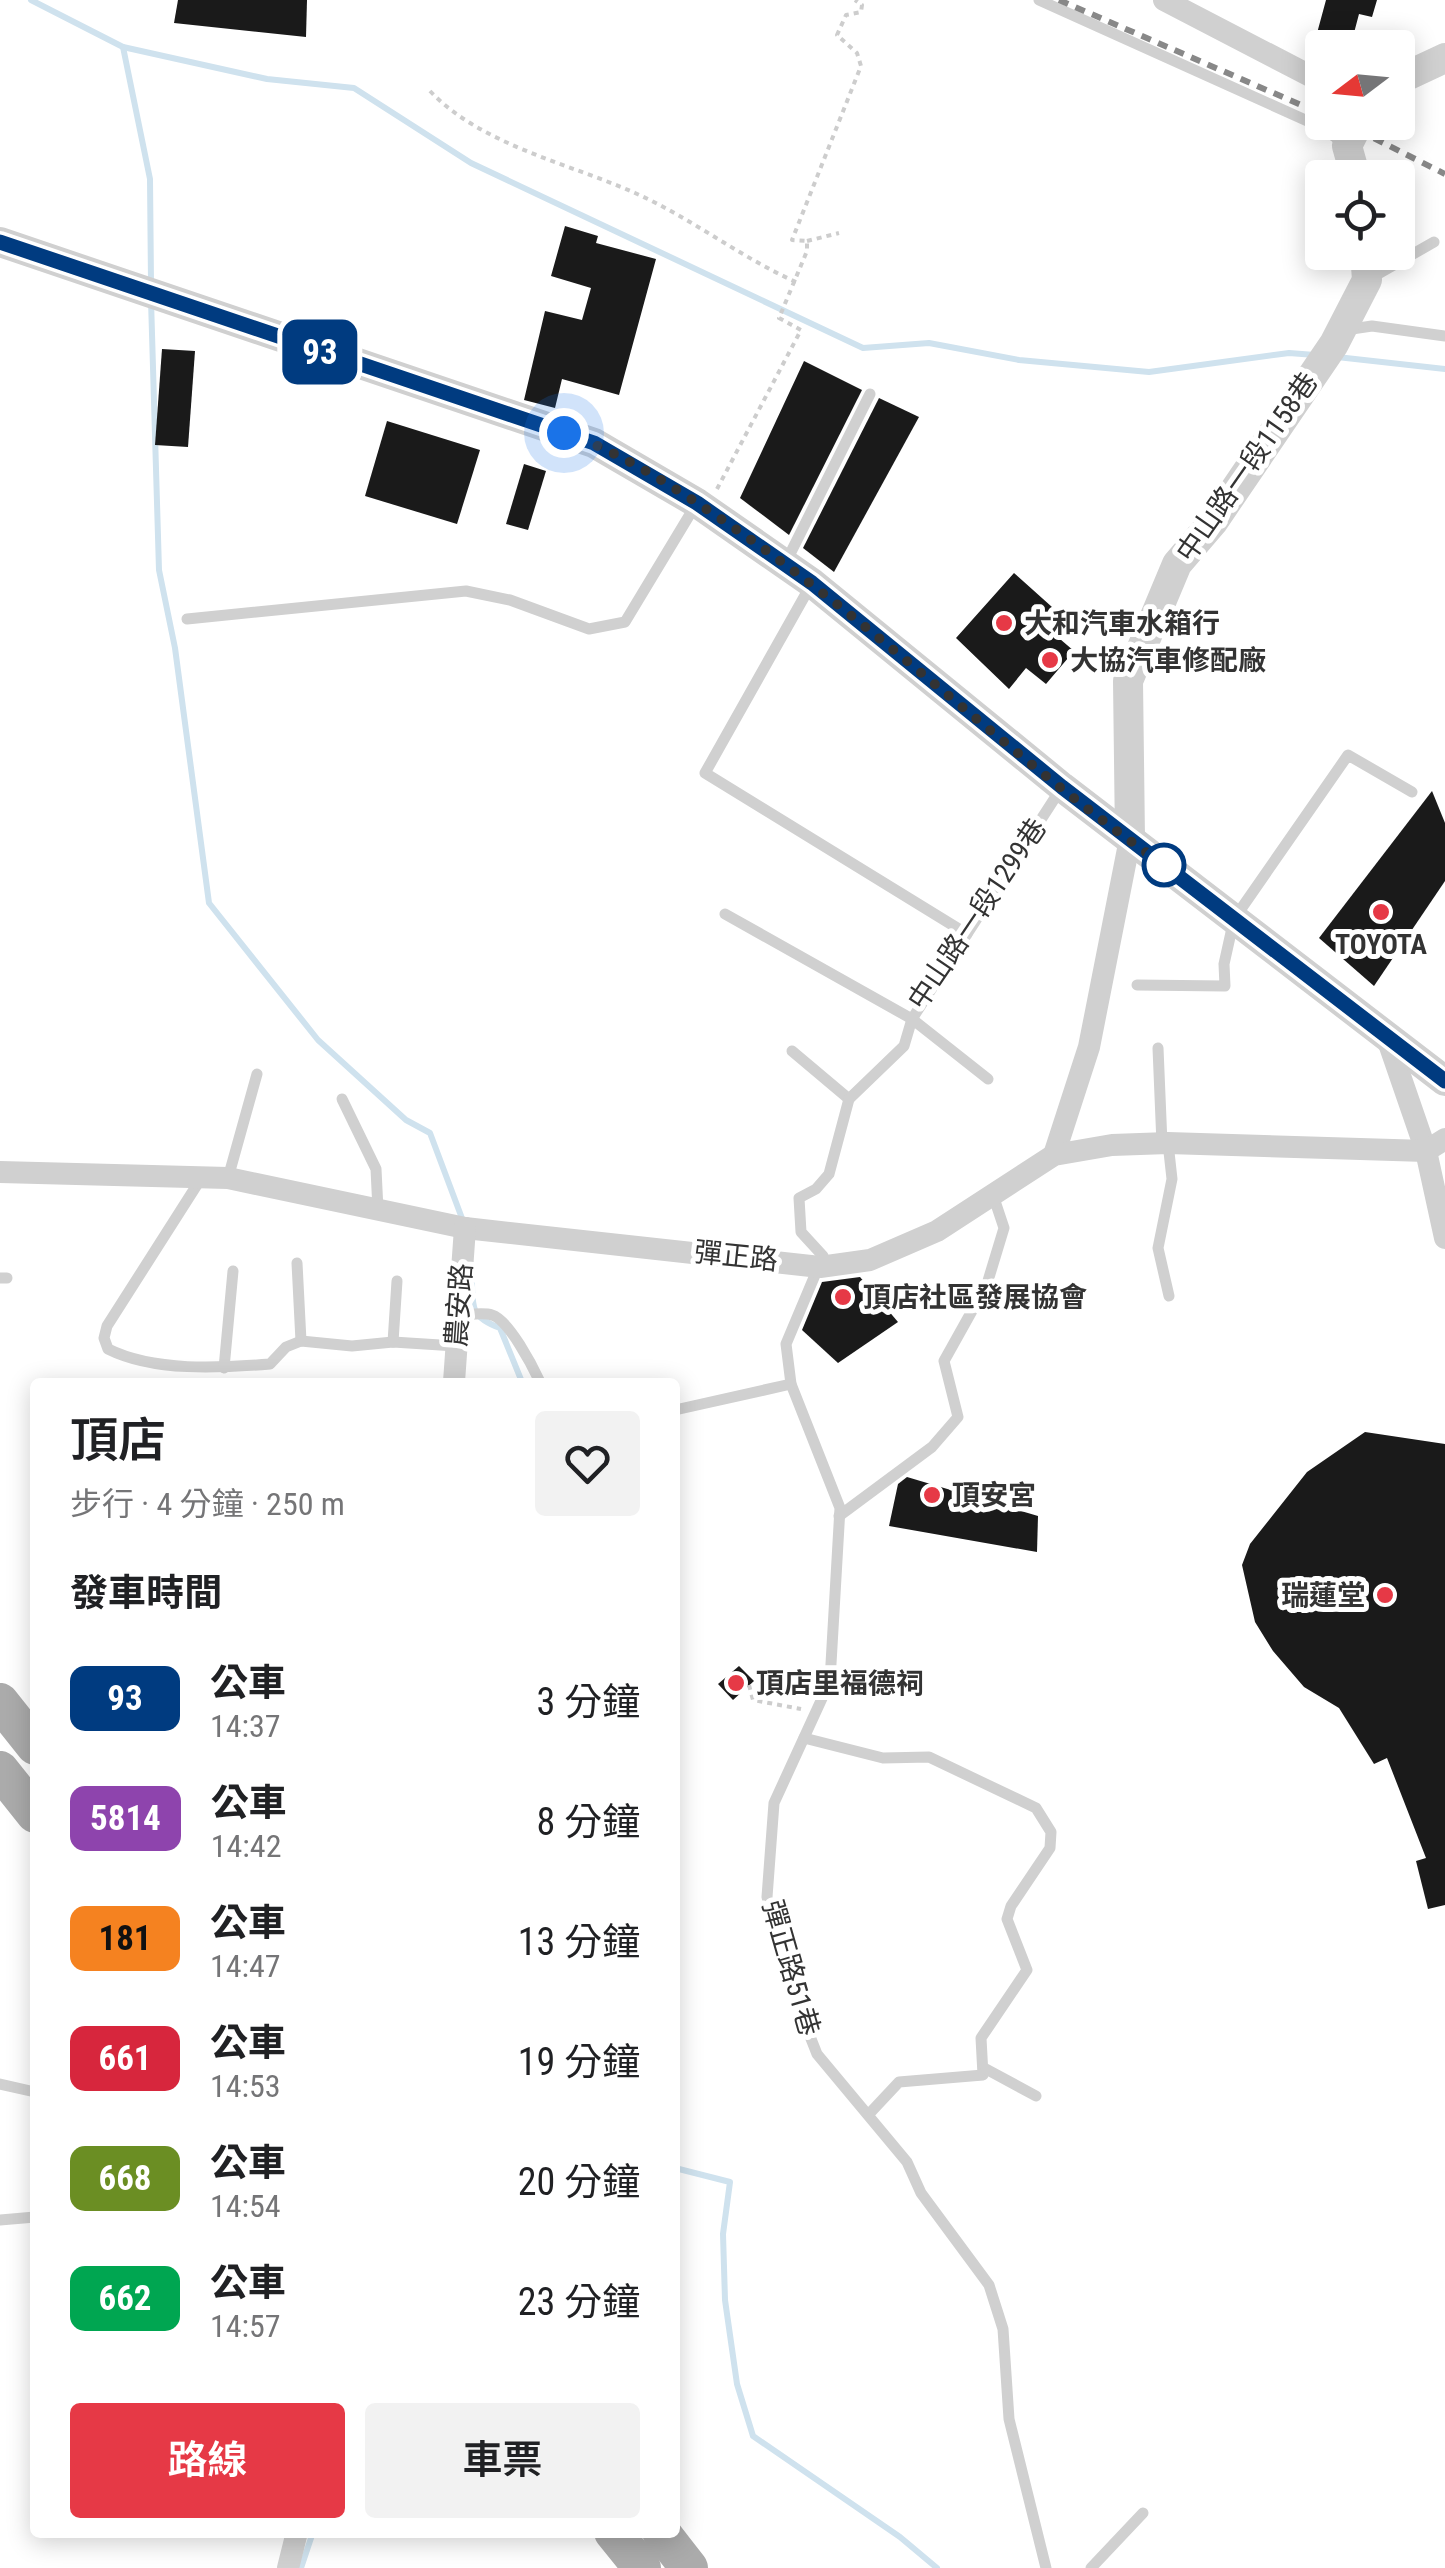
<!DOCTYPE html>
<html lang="zh-TW">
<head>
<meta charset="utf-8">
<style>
  body { margin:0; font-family:"Roboto Condensed","Noto Sans TC",sans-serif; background:#f2f2f2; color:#202124; height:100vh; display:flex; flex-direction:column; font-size:38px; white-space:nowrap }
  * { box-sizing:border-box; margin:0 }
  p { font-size:32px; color:#757577 }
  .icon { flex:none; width:55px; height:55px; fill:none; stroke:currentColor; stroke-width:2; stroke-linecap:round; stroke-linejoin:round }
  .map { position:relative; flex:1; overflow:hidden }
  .panel { position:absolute; left:30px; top:1378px; width:650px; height:1160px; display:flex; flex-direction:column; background:#fff; border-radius:10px; box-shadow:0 5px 25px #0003 }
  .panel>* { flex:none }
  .badge { padding:0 20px; border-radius:15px; font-size:35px; line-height:65px }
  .needle { width:65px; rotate:254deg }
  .buttons { position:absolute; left:1305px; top:30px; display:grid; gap:20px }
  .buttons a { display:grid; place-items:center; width:110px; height:110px; border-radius:10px; background:#fff; box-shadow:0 5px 25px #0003; font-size:50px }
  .you { position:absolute; width:50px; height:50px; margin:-25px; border:8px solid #fff; border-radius:50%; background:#1a73e8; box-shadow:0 0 0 15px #1a73e833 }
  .map>.badge { position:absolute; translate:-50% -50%; box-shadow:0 0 0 5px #fff }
  h2 { padding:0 40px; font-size:38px; line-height:90px }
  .round { display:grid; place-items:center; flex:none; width:105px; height:105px; border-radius:10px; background:#f2f2f2 }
  .headline { display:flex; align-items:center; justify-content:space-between; height:170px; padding:0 40px }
  h1 { font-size:48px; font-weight:600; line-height:75px }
  .action { display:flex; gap:20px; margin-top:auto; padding:20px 40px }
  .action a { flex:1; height:115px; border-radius:10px; background:#e63946; color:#fff; font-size:40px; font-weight:600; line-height:115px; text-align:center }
  .action a+a { background:#f2f2f2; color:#202124 }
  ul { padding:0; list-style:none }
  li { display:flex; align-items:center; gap:30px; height:120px; padding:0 40px }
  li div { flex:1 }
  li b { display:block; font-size:38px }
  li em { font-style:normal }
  li .badge { min-width:110px; font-weight:700; text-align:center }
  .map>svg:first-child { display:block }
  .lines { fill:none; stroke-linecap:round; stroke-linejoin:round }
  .stream { stroke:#cfe2ee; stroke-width:6 }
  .building { fill:#1a1a1a }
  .path { stroke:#cdcdcd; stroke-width:4; stroke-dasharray:5 5; stroke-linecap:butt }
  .service { stroke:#d0d0d0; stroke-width:11 }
  .minor { stroke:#d0d0d0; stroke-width:22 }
  .tertiary { stroke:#d0d0d0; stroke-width:30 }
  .primary { stroke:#ababab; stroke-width:38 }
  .rail { stroke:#888; stroke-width:6; stroke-dasharray:10 8; stroke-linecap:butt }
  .line-casing { stroke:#fff; stroke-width:22 }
  .line { stroke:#003b80; stroke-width:15 }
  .walk { stroke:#333; stroke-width:10; stroke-dasharray:0 18 }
  .poi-dot { fill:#e63946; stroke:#fff; stroke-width:4 }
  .stop-dot { fill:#fff; stroke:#003b80; stroke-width:5 }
  .labels { text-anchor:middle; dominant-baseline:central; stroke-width:10; stroke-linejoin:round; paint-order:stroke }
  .street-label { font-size:28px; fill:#333; stroke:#fff }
  .poi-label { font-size:28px; font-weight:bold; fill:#333; stroke:#fff; text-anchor:start }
</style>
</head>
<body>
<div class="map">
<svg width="1445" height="2568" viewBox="0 0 1445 2568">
  <rect width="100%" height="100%" fill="#fff"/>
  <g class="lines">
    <!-- stream -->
    <g class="stream">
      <polyline points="31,0 123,47 267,79 354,88 471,163 863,348 929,343 1019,360 1149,372 1289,353 1315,355"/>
      <polyline points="123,47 150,179 151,283"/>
      <polyline points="151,300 159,570 175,648 209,903 318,1040 406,1120 430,1133 463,1221"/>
      <polyline points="1337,357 1445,369"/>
      <path d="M472,1282C472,1310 473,1318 500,1328L522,1382"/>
      <polyline points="675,2168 730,2182 723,2234 725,2300 737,2384 753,2436 900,2537 937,2568"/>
      <polyline points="301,2568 313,2532"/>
    </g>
  </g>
  <!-- building -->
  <g class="building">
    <polygon points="178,0 307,0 306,37 174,23"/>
    <polygon points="1326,0 1377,0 1372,17 1359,14 1350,48 1313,48"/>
    <polygon points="565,226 598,236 596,243 656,259 619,395 562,379 555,408 524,400 545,311 582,320 591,288 551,276"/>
    <polygon points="162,349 195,351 188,447 155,445"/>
    <polygon points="804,361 862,390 789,535 740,498"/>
    <polygon points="879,398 919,417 834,572 803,548"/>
    <polygon points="387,421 480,450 457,524 365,496"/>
    <polygon points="524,464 546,471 528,530 506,524"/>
    <polygon points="1014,573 1052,607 1033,627 1059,626 1053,633 1074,651 1046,684 1026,668 1009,689 956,638"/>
    <polygon points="1432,791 1445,823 1445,881 1374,986 1319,938"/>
    <polygon points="860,1277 898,1322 838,1363 802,1330 822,1282"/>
    <polygon points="1365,1432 1445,1444 1445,1905 1428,1909 1416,1861 1426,1858 1387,1758 1374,1764 1339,1708 1304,1687 1273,1651 1255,1622 1242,1565 1250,1544 1307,1472"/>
    <polygon points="907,1477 1038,1516 1037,1552 889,1526 898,1484"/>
    <polygon points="739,1666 754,1681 733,1700 718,1684"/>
  </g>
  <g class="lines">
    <!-- path -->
    <g class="path">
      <path d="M430,91C481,145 568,163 635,193C691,218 740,257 796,282"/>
      <polyline points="807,241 839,233"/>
      <polyline points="717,489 801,330 779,318 807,251 807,241 792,240 861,66 857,53 837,35 846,15 861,12 862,5 855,0"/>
      <polyline points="749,1685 753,1700 801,1709"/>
      <polyline points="165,2536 172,2532"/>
    </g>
    <!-- service -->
    <g class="service">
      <polyline points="1039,0 1323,128 1346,145"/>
      <polyline points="1371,278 1434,242"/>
      <polyline points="1345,330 1372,326 1445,336"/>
      <polyline points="785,564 870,394"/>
      <polyline points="812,583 705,773 967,934"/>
      <polyline points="187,619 466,591 510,600 589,629 625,622 695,506"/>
      <polyline points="725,914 912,1019 1062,787"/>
      <polyline points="1137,985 1225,986 1224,964 1234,919 1348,755 1412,792"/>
      <polyline points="1158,1048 1162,1144"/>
      <polyline points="792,1051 849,1099"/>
      <polyline points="988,1079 912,1019 904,1046 849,1099 829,1174 816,1189 799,1198 801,1232 823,1256 786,1344 791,1384 840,1508 830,1681 774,1803 767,1897 789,1983 817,2054 907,2162 921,2193 989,2285 1003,2329 1009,2419 1046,2568"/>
      <polyline points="342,1099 376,1169 378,1210"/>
      <polyline points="1168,1143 1172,1179 1158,1248 1169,1296"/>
      <path d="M202,1177L107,1326L104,1338L108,1349C154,1372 220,1368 270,1364L286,1347L301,1341L352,1346L393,1342L456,1346"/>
      <polyline points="228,1178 257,1074"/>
      <polyline points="297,1263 301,1341"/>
      <polyline points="0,1278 7,1278"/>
      <path d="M459,1315C468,1315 483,1312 492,1315C509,1320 533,1367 540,1382"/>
      <polyline points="393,1342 397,1281"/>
      <polyline points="224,1368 233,1271"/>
      <polyline points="675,1410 791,1384"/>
      <polyline points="839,1516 932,1447 958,1417 944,1361 987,1284 1004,1228 993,1195"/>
      <polyline points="804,1738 883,1758 929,1757 1036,1808 1051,1832 1050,1848 1011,1906 1007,1919 1027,1970 981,2038 983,2075 899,2082 869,2114"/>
      <polyline points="986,2069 1036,2096"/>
      <polyline points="0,2084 35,2092"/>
      <polyline points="0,2220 35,2217"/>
      <polyline points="1091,2568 1143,2513"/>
    </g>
    <!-- minor -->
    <g class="minor">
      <polyline points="1164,0 1322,82"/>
      <polyline points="1386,1035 1426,1151 1445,1238"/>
      <polyline points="1054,1155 1089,1047 1130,839"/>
      <polyline points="0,1172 228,1178 465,1228 820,1267 870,1260 937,1231 1054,1155 1112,1145 1168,1143 1426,1151 1445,1139"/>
      <polyline points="454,1382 465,1228"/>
      <polyline points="288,2568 297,2532"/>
    </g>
    <!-- tertiary -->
    <g class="tertiary">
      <polyline points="1398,80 1445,58"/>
      <polyline points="1356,178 1347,146 1359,122"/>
      <polyline points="0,242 594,443 697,503 812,583 1062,787 1445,1081"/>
      <polyline points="1130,839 1128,681 1177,564 1213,522 1334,344 1367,280 1365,252"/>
    </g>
    <!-- primary -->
    <g class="primary">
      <polyline points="0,1702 35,1746"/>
      <polyline points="0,1770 35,1814"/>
      <polyline points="613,2532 642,2568"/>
      <polyline points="661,2532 689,2568"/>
    </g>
    <!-- rail -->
    <g class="rail">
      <polyline points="1059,0 1322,114"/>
      <polyline points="1342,122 1445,174"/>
    </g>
  </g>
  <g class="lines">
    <defs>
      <polyline id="line" points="0,242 594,443 697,503 812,583 1062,787 1445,1081"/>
    </defs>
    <!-- line casing -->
    <use href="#line" class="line-casing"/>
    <!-- line -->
    <use href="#line" class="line"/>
    <!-- walk -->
    <path class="walk" d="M564,433C628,454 687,496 743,534C889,636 1017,763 1164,865"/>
  </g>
  <!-- markers -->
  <g class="poi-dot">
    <circle cx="1004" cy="623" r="10"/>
    <circle cx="1050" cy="660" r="10"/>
    <circle cx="1381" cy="912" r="10"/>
    <circle cx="843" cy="1297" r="10"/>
    <circle cx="932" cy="1495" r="10"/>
    <circle cx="1385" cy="1595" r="10"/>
    <circle cx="736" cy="1683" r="10"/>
  </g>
  <circle class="stop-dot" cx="1164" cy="865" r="20"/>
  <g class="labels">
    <!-- street labels -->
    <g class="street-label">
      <text transform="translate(1247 467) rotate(-55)">中山路一段1158巷</text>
      <text transform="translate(977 914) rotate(-56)">中山路一段1299巷</text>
      <text transform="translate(736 1256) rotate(6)">彈正路</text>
      <text transform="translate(459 1305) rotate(-86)">農安路</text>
      <text transform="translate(791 1968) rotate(74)">彈正路51巷</text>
    </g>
    <!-- poi labels -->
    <g class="poi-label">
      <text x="1024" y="623">大和汽車水箱行</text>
      <text x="1070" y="660">大協汽車修配廠</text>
      <text x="1381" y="944" text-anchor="middle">TOYOTA</text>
      <text x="863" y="1297">頂店社區發展協會</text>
      <text x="952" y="1495">頂安宮</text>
      <text x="1365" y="1595" text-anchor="end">瑞蓮堂</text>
      <text x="756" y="1683">頂店里福德祠</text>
    </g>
  </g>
</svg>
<div class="buttons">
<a><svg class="needle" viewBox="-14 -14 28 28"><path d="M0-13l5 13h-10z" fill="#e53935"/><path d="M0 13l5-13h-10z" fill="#757577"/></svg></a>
<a><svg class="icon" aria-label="locate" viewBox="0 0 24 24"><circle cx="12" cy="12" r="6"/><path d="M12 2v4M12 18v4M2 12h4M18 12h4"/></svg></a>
</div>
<div class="you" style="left:564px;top:433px"></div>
<b class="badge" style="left:320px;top:352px;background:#003b80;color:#fff">93</b>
<section class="panel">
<div class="headline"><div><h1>頂店</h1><p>步行 · 4 分鐘 · 250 m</p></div><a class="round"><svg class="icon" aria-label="heart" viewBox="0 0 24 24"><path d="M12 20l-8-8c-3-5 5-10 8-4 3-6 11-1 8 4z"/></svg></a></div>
<h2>發車時間</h2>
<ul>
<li><span class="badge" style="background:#003b80;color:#fff">93</span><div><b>公車</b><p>14:37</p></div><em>3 分鐘</em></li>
<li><span class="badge" style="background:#8e44ad;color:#fff">5814</span><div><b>公車</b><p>14:42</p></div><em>8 分鐘</em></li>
<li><span class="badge" style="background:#f58220;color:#111">181</span><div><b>公車</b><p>14:47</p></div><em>13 分鐘</em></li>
<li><span class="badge" style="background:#d7263d;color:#fff">661</span><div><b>公車</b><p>14:53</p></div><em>19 分鐘</em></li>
<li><span class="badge" style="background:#6b8e23;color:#fff">668</span><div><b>公車</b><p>14:54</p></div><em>20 分鐘</em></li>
<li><span class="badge" style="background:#00a651;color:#fff">662</span><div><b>公車</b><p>14:57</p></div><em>23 分鐘</em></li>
</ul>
<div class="action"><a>路線</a><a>車票</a></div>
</section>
</div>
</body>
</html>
